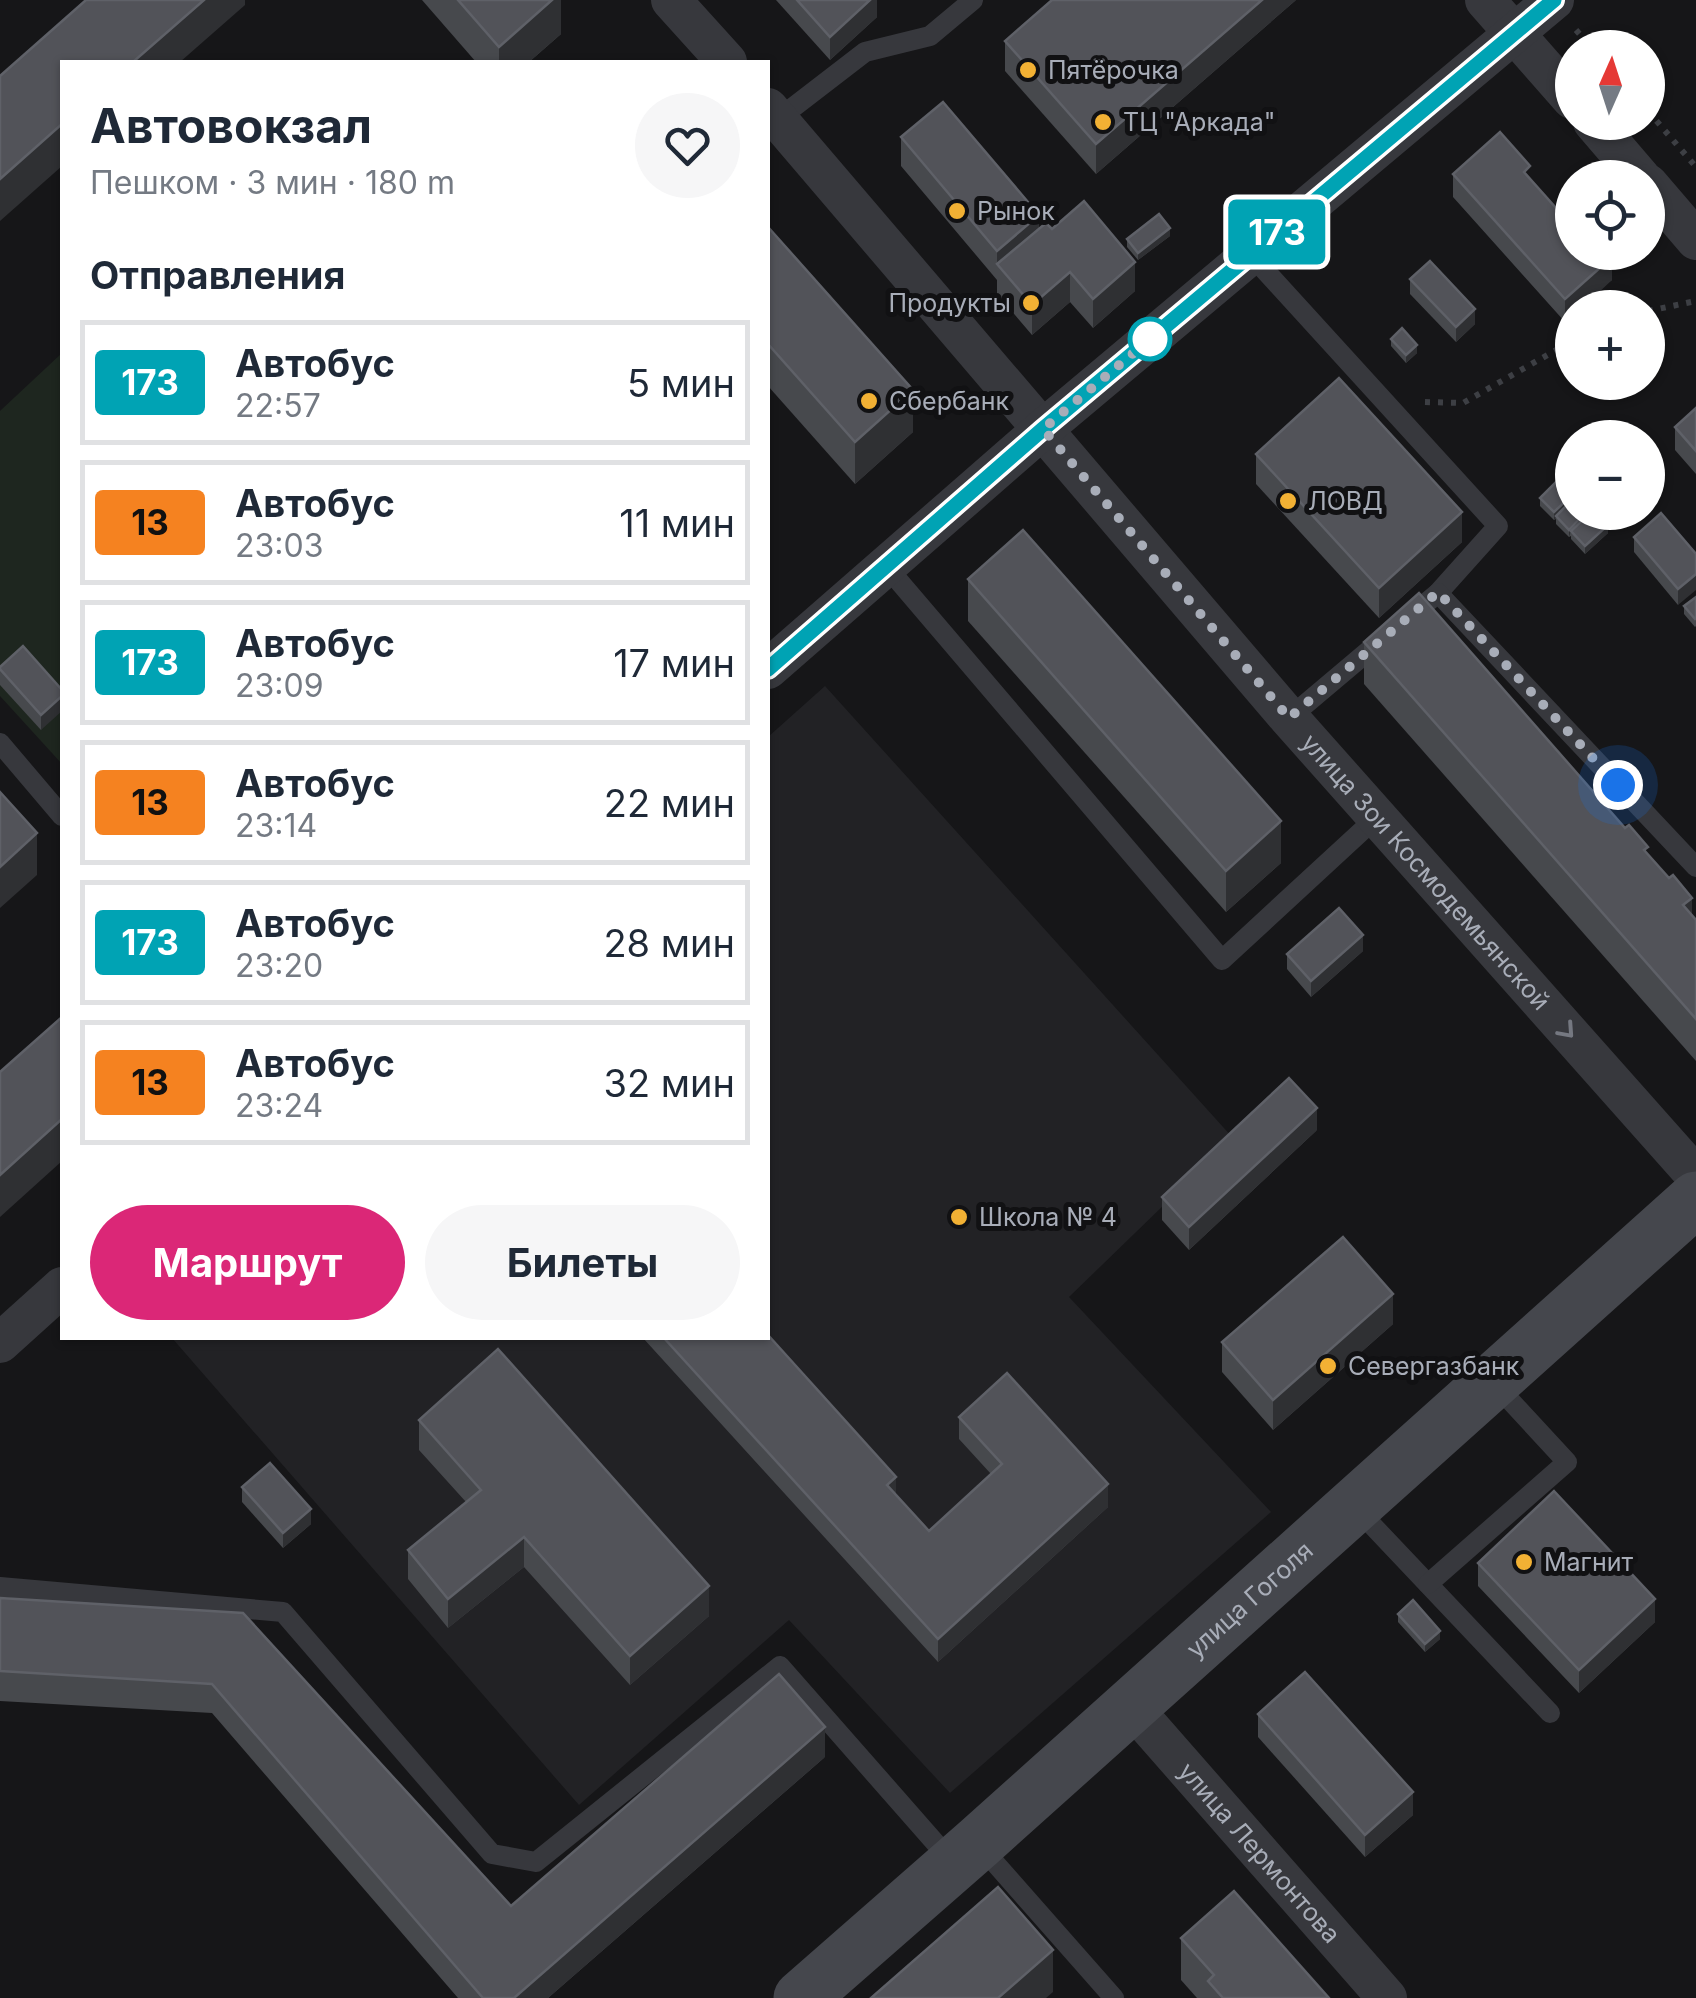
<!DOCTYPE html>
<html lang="ru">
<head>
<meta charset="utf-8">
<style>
  body { margin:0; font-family:Inter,sans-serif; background:#f6f6f7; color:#1f2937; height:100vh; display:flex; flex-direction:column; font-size:38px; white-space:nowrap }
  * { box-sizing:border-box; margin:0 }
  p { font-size:32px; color:#747a83 }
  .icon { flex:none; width:55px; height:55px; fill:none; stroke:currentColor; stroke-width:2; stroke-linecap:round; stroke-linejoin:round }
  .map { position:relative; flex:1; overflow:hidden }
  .drawer { position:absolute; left:60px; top:60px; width:710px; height:1280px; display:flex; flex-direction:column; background:#fff; border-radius:0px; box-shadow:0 2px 8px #0004 }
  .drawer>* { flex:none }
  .badge { padding:0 20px; border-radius:8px; font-size:35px; line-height:65px }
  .needle { width:65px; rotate:3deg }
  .fabs { position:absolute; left:1555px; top:30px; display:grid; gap:20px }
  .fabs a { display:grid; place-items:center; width:110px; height:110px; border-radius:50%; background:#fff; box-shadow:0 2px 8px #0004; font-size:50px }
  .you { position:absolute; width:50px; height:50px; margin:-25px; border:8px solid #fff; border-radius:50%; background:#1a73e8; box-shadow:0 0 0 15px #1a73e833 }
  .map>.badge { position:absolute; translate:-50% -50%; box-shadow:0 0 0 5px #fff }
  h2 { padding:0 30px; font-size:38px; line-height:90px }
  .round { display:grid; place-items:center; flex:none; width:105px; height:105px; border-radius:52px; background:#f6f6f7 }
  .head { display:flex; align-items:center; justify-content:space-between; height:170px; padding:0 30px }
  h1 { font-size:48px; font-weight:700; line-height:75px }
  .cta { display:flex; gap:20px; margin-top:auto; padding:20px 30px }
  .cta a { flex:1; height:115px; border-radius:60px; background:#db2777; color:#fff; font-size:40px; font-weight:700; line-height:115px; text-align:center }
  .cta a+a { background:#f6f6f7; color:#1f2937 }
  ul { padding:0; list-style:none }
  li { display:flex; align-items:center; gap:30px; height:125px; margin:0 20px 15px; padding:0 10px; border:5px solid #e0e1e3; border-radius:0px }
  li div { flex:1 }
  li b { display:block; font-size:38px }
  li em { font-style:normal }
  li .badge { min-width:110px; font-weight:700; text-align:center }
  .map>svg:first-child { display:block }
  .built { fill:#222225 }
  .green { fill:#1e261f }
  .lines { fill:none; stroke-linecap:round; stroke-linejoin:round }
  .path { stroke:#3d3f44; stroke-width:6; stroke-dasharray:5 8; stroke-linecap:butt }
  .service { stroke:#37383d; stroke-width:20 }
  .minor { stroke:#37383d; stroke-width:40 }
  .secondary { stroke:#45474d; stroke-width:55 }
  .wall { fill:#47494d }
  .shaded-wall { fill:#2f3033 }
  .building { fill:#525359; stroke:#5f6168; stroke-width:2.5 }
  .oneway { stroke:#757881 }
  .line-casing { stroke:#fff; stroke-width:22 }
  .line { stroke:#00a3b4; stroke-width:15 }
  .walk { stroke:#a8adb8; stroke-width:10; stroke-dasharray:0 18 }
  .poi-dot { fill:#f2b134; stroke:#111113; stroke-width:4 }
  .stop-dot { fill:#fff; stroke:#00a3b4; stroke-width:5 }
  .labels { text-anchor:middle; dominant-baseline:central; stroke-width:10; stroke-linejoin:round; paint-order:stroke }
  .poi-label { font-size:25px; fill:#a8adb8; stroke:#111113; text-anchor:start }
  .street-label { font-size:25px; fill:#a8adb8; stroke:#111113 }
</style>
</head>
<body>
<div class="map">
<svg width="1696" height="1998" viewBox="0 0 1696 1998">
  <rect width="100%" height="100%" fill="#161618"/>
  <!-- built -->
  <polygon class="built" points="825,686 1233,1138 1069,1297 1271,1512 950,1793 789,1620 579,1805 172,1338 768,1338 768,737"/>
  <!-- green -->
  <polygon class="green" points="62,353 62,764 0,696 0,411"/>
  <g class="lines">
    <!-- path -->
    <g class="path">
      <polyline points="1576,30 1592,48"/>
      <polyline points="1648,111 1696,167"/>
      <polyline points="1648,311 1696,301"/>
      <polyline points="1425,402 1463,403 1572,341"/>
    </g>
    <!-- service -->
    <g class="service">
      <polyline points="778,119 865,52 930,36 973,0"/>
      <polyline points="1250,254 1498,526 1438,593 1407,619"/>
      <polyline points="886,566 1222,960 1377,817"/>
      <polyline points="1438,593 1696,867"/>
      <polyline points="1289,718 1385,637"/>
      <polyline points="0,743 62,816"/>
      <polyline points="1355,1507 1550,1713"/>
      <polyline points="1428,1584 1567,1462 1494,1383"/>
      <polyline points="0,1587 283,1612 492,1854 536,1862 780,1666 953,1863"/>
      <polyline points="980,1846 1114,1998"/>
    </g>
    <!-- minor -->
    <g class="minor">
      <polyline points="671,0 727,62"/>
      <polyline points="1485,0 1572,99"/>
      <path id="s1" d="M768,108L1289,718L1696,1176"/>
      <polyline points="1593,122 1641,178"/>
      <polyline points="1648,184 1696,240"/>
      <polyline points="768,669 1043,429 1554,0"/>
      <polyline points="0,1343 62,1287"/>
      <path id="s2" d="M1131,1706L1387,1998"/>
    </g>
    <!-- secondary -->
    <path class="secondary" id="s3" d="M801,1998L978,1843L1696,1199"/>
  </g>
  <!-- wall -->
  <g class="wall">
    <polygon points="422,0 561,0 561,34 529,62 476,62"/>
    <polygon points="776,0 877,0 877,17 830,60"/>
    <polygon points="1296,0 1096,174 1005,71 1005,41"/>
    <polygon points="901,137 1039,229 1052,229 1135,291 1093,328 1070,302 1032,335 997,294 997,280 901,166"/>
    <polygon points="1453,174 1530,179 1612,280 1572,308 1572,316 1565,322 1453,197"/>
    <polygon points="768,227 913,432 855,484 768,386"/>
    <polygon points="1170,236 1138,260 1127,247 1127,239"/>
    <polygon points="1410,279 1475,324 1456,342 1410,294"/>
    <polygon points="1391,339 1417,353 1406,363 1391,346"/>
    <polygon points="1696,408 1696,474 1675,450 1675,427"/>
    <polygon points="1256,454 1462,542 1379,618 1256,484"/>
    <polygon points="1540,498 1572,512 1608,533 1585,554 1571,539 1571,536 1569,537 1556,524 1556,519 1554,520 1540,506"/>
    <polygon points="1634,537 1696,554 1678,605 1634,552"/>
    <polygon points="968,579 1281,863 1226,912 968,621"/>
    <polygon points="1696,597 1696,626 1695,627 1684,614 1684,606"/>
    <polygon points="1364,642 1648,854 1696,920 1696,1061 1364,684"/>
    <polygon points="0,667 62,690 41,730 0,685"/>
    <polygon points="1363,951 1311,997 1287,969 1287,954"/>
    <polygon points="1317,1130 1189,1250 1162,1220 1162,1197"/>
    <polygon points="1393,1324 1273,1430 1222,1372 1222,1342"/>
    <polygon points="643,1338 768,1338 896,1495 929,1531 991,1474 959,1439 959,1417 1108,1507 938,1662"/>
    <polygon points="419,1420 709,1616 630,1685 524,1567 448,1628 408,1579 408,1550 466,1502 419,1450"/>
    <polygon points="242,1487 311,1524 283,1548 242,1502"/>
    <polygon points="1478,1563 1655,1622 1579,1693 1478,1586"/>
    <polygon points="0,1598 243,1613 511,1906 825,1757 548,1998 458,1998 212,1713 0,1701"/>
    <polygon points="1398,1614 1440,1639 1425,1652 1398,1622"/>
    <polygon points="1258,1714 1413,1815 1365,1857 1258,1737"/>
    <polygon points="1181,1938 1329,1998 1197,1998 1181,1980"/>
  </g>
  <!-- shaded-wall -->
  <g class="shaded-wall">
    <polygon points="204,0 245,0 245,5 180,62 133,62"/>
    <polygon points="552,0 561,0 561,34 529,62 499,62 499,47"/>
    <polygon points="870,0 877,0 877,17 830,60 830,37"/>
    <polygon points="1262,0 1296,0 1096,174 1096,144"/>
    <polygon points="62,124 62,166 0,221 0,179"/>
    <polygon points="1039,215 1039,245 997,264 997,281 997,251"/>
    <polygon points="1170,228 1170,236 1138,260 1138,253"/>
    <polygon points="1612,257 1612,280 1582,308 1572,308 1572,316 1565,322 1565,299"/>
    <polygon points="1135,262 1135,291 1093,328 1093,299"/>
    <polygon points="1070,272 1070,302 1032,335 1032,305"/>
    <polygon points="1475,309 1475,324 1456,342 1456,327"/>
    <polygon points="1417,345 1417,353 1406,363 1406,355"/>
    <polygon points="913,390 913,432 855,484 855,442"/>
    <polygon points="1572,495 1572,503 1554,520 1554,512"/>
    <polygon points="1462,512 1462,542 1379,618 1379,588"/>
    <polygon points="1586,512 1592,512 1571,531 1569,537 1569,530"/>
    <polygon points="1608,525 1608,533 1585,554 1585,546"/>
    <polygon points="1696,574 1696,590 1678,605 1678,589"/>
    <polygon points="62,696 62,711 41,730 41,715"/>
    <polygon points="1281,821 1281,863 1226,912 1226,871"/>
    <polygon points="37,833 37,875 0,908 0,867"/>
    <polygon points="1692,898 1692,939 1683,905"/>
    <polygon points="1363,935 1363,951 1311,997 1311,981"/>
    <polygon points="1317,1108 1317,1130 1189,1250 1189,1227"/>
    <polygon points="62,1119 62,1161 0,1217 0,1175"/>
    <polygon points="1393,1294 1393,1324 1273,1430 1273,1400"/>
    <polygon points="896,1477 896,1499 887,1485"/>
    <polygon points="1108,1484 1108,1507 938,1662 938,1639"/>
    <polygon points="311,1509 311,1524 283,1548 283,1533"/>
    <polygon points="524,1537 524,1567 448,1628 448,1599"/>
    <polygon points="709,1586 709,1616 630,1685 630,1656"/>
    <polygon points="1655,1599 1655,1622 1579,1693 1579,1670"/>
    <polygon points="1440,1631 1440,1639 1425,1652 1425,1644"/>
    <polygon points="825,1727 825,1757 548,1998 514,1998"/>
    <polygon points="1413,1792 1413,1815 1365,1857 1365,1835"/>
    <polygon points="1053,1950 1053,1992 1046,1998 998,1998"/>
  </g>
  <!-- building -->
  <g class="building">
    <polygon points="86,0 204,0 133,62 62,62 62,124 0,179 0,76"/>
    <polygon points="458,0 552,0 499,47"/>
    <polygon points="797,0 870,0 830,37"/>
    <polygon points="1052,0 1262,0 1096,144 1005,41"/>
    <polygon points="943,102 1039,215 997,251 901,137"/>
    <polygon points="1500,132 1530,166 1524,172 1572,226 1572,252 1608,252 1612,257 1565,299 1453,174"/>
    <polygon points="1084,201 1135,262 1093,299 1070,272 1032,305 997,264 1046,223 1052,229"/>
    <polygon points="1159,214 1170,228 1138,253 1127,239"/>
    <polygon points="768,227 913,390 855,442 768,344"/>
    <polygon points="1430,261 1475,309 1456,327 1410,279"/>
    <polygon points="1402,328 1417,345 1406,355 1391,339"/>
    <polygon points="1339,378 1462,512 1379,588 1256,454"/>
    <polygon points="1696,408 1696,451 1675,427"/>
    <polygon points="1561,477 1572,488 1572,495 1554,512 1540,498"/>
    <polygon points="1572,500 1572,512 1586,512 1569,530 1556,516"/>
    <polygon points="1591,512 1597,512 1608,525 1585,546 1571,531"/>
    <polygon points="1661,513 1696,554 1696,574 1678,589 1634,537"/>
    <polygon points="1023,530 1281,821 1226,871 968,579"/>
    <polygon points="1419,593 1625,828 1629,825 1648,847 1644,850 1669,878 1673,875 1692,898 1683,905 1696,920 1696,1019 1364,642"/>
    <polygon points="1696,597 1696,618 1695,619 1684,606"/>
    <polygon points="23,646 62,690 62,696 41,715 0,669 0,667"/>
    <polygon points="0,792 37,833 0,867"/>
    <polygon points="1339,908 1363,935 1311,981 1287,954"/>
    <polygon points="62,1017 62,1119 0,1175 0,1072"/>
    <polygon points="1289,1078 1317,1108 1189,1227 1162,1197"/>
    <polygon points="1343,1237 1393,1294 1273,1400 1222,1342"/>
    <polygon points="768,1335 896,1477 887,1485 929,1531 1002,1464 959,1417 1007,1373 1108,1484 938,1639 664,1338 768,1338"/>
    <polygon points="498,1349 709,1586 630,1656 524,1537 448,1599 408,1550 481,1490 419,1420"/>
    <polygon points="270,1463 311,1509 283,1533 242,1487"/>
    <polygon points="1554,1491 1655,1599 1579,1670 1478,1563"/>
    <polygon points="0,1598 243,1613 511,1906 779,1674 825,1727 514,1998 483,1998 212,1684 0,1671"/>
    <polygon points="1413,1600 1440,1631 1425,1644 1398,1614"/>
    <polygon points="1305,1672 1413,1792 1365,1835 1258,1714"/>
    <polygon points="998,1887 1053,1950 998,1998 871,1998"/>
    <polygon points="1234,1891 1329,1998 1223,1998 1208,1981 1214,1975 1181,1938"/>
  </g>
  <!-- one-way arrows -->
  <defs><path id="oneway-chevron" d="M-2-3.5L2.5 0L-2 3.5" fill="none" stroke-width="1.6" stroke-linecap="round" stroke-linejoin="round" transform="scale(2.5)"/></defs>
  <use class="oneway" href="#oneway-chevron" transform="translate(1567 1031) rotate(48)"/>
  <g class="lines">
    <defs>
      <polyline id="line" points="768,669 1043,429 1554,0"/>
    </defs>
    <!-- line casing -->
    <use href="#line" class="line-casing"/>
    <!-- line -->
    <use href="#line" class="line"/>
    <!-- walk -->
    <polyline class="walk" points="1150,339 1162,329 1043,429 1289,718 1438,592 1618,785"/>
  </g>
  <!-- markers -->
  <g class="poi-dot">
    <circle cx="1028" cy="70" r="10"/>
    <circle cx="1103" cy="122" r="10"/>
    <circle cx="957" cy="211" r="10"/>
    <circle cx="1031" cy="303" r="10"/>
    <circle cx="869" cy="401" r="10"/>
    <circle cx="1288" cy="501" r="10"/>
    <circle cx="959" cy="1217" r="10"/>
    <circle cx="1328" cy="1366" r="10"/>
    <circle cx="1524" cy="1562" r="10"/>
  </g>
  <circle class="stop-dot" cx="1150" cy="339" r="20"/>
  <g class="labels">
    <!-- poi labels -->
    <g class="poi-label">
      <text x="1048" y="70">Пятёрочка</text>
      <text x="1123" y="122">ТЦ "Аркада"</text>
      <text x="977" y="211">Рынок</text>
      <text x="1011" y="303" text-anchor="end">Продукты</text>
      <text x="889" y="401">Сбербанк</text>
      <text x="1308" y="501">ЛОВД</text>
      <text x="979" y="1217">Школа № 4</text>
      <text x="1348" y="1366">Севергазбанк</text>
      <text x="1544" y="1562">Магнит</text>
    </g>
    <!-- street labels -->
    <g class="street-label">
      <text stroke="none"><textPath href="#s1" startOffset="1008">улица Зои Космодемьянской</textPath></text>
      <text stroke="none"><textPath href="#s3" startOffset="600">улица Гоголя</textPath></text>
      <text stroke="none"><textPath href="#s2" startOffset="195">улица Лермонтова</textPath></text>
    </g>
  </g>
</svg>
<div class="fabs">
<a><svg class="needle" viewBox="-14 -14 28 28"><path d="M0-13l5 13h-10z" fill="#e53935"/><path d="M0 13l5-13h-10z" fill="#747a83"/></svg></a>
<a><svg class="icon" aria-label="locate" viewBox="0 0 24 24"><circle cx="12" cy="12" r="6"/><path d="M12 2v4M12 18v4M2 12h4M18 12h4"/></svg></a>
<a>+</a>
<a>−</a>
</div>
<div class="you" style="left:1618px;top:785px"></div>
<b class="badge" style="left:1277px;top:232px;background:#00a3b4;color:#fff">173</b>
<section class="drawer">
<div class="head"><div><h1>Автовокзал</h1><p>Пешком · 3 мин · 180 m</p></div><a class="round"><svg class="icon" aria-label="heart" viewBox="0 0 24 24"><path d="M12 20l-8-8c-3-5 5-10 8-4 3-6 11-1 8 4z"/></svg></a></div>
<h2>Отправления</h2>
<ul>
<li><span class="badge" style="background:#00a3b4;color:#fff">173</span><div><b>Автобус</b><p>22:57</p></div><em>5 мин</em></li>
<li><span class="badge" style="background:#f58220;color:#111">13</span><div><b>Автобус</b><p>23:03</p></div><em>11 мин</em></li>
<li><span class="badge" style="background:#00a3b4;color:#fff">173</span><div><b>Автобус</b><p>23:09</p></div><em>17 мин</em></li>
<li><span class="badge" style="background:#f58220;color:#111">13</span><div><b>Автобус</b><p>23:14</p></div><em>22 мин</em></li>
<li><span class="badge" style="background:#00a3b4;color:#fff">173</span><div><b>Автобус</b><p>23:20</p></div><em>28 мин</em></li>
<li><span class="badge" style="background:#f58220;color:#111">13</span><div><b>Автобус</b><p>23:24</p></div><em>32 мин</em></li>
</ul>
<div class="cta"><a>Маршрут</a><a>Билеты</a></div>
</section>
</div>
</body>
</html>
